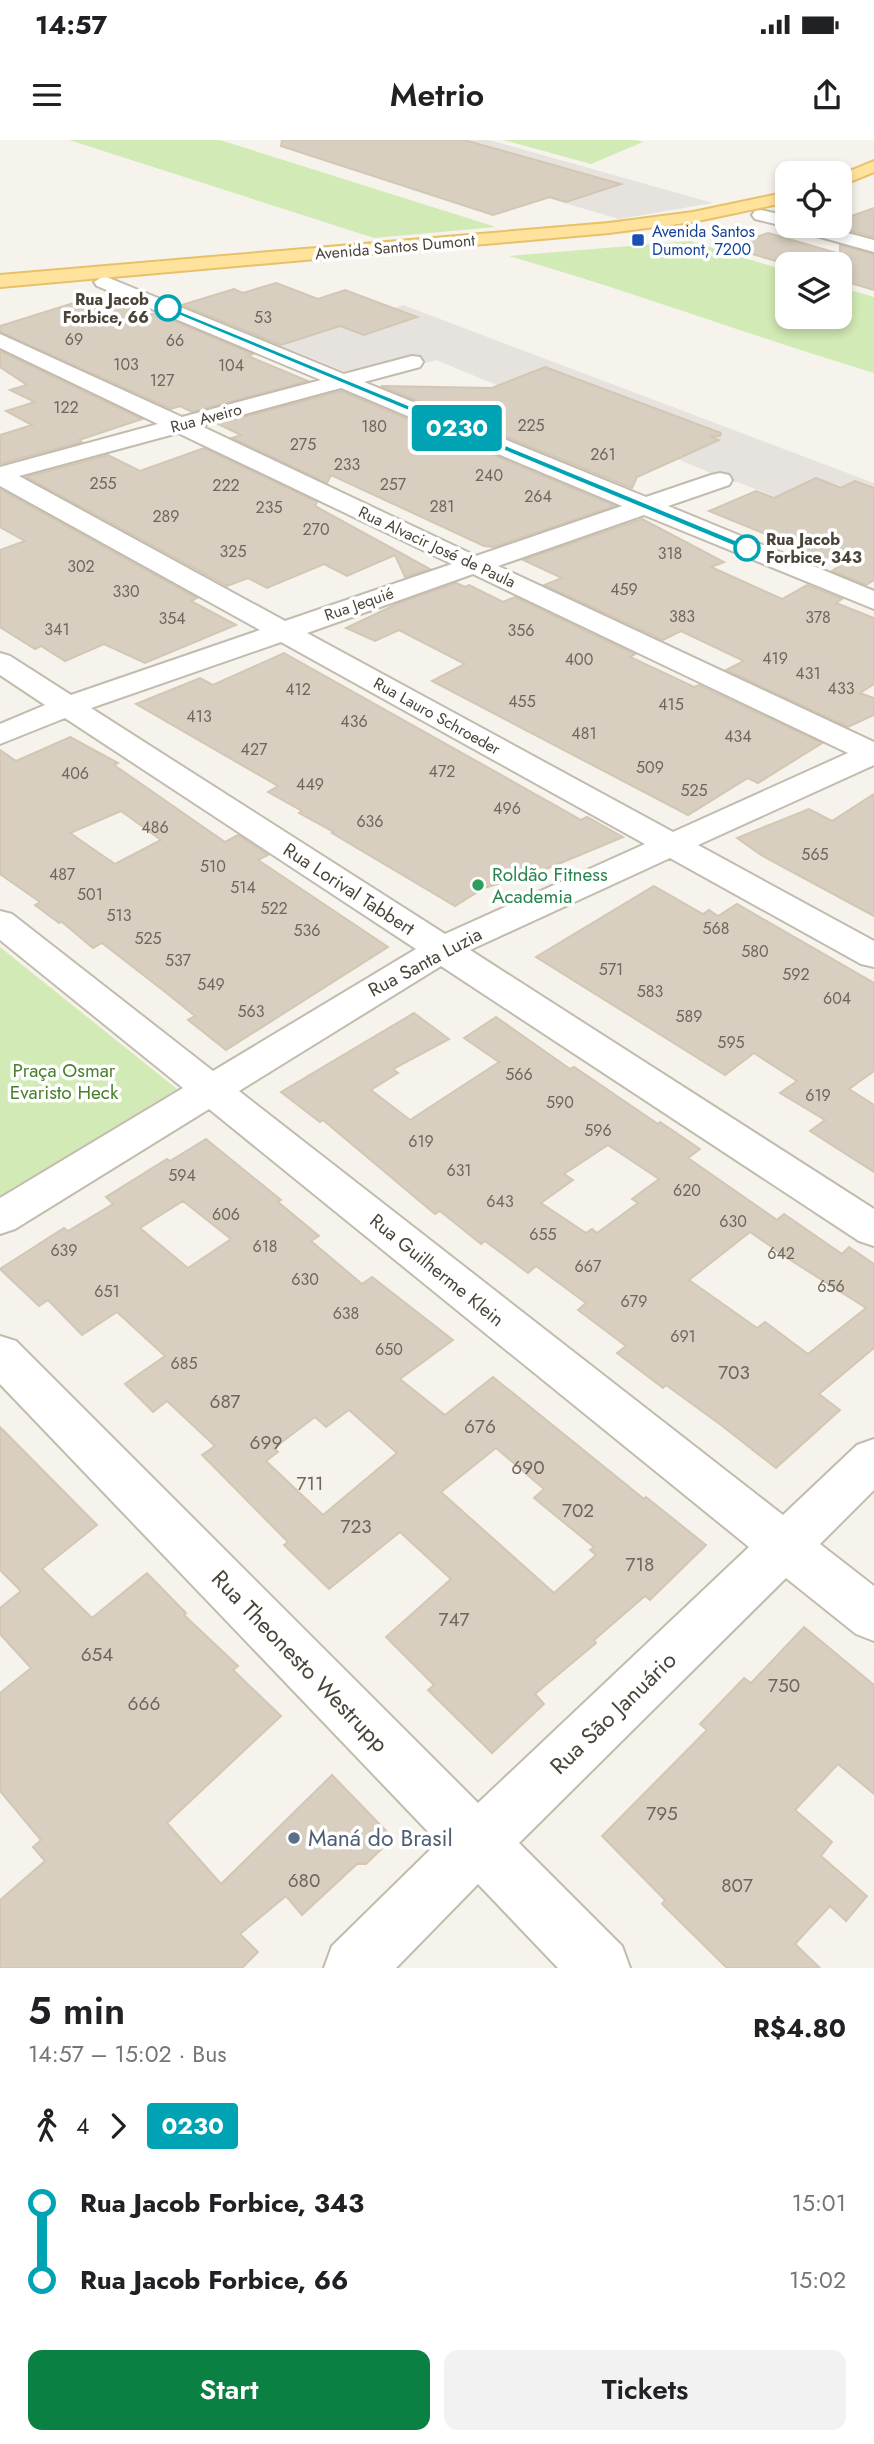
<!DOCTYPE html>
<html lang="en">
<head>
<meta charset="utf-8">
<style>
  body { margin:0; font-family:Jost,sans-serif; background:#f2f2f2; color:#202124; height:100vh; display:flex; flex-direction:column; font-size:26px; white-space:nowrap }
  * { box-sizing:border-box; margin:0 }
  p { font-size:23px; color:#757577 }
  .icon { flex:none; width:38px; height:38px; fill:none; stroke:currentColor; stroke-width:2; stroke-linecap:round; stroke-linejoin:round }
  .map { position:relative; height:1828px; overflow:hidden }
  .details { display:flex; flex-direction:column; background:#fff; flex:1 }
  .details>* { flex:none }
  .badge { padding:0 14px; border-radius:5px; font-size:24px; line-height:46px }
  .tools { position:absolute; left:775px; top:21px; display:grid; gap:14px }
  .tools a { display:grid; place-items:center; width:77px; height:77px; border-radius:14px; background:#fff; box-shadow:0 4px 10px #0003; font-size:35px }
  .map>.badge { position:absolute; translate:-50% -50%; box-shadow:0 0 0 4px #fff }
  .legs { display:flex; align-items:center; gap:10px; height:77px; padding:0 28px; font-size:23px }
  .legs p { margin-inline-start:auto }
  .head { display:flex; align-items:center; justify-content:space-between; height:119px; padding:0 28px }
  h1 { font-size:38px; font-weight:600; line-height:52px }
  .action { display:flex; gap:14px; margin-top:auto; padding:14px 28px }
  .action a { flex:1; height:80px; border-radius:14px; background:#0b8043; color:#fff; font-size:28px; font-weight:600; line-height:80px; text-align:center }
  .action a+a { background:#f2f2f2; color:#202124 }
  ul { padding:0 28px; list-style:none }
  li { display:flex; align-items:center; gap:24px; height:77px; font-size:26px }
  li i { display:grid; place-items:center; width:10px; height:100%; margin:0 9px; background:currentColor }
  li i::after { content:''; width:18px; height:18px; margin:-9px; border:5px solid; border-radius:50%; background:#fff }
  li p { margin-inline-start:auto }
  li:first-child i { background:linear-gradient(#0000 50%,currentColor 0) }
  li:last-child i { background:linear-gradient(currentColor 50%,#0000 0) }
  .status { display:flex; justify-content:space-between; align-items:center; height:49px; padding:0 35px; background:#fff; direction:ltr }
  .status svg { height:19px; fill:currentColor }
  header { display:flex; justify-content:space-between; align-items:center; height:91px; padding:0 28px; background:#fff; font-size:32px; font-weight:600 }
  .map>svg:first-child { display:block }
  .industrial { fill:#e6e2dd }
  .green { fill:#d2eab5 }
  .building { fill:#d8cfc1; stroke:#d3c7b4; stroke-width:2; fill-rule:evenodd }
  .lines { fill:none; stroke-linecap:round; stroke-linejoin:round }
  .minor-casing { stroke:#c2bbae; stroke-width:4 }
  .major-casing { stroke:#e6c16a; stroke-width:4 }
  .minor { fill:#fff; fill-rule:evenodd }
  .major { fill:#ffe39c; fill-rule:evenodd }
  .line-1 { fill:#00a3b4; stroke:#fff; stroke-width:2 }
  .transit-dot { fill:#1a4fb4; stroke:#fff; stroke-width:2.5 }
  .stop-1-dot { fill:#fff; stroke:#00a3b4; stroke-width:3.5 }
  .leisure-dot { fill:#2e9e5b; stroke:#fff; stroke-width:2.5 }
  .service-dot { fill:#5c6f8a; stroke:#fff; stroke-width:2.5 }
  .labels { text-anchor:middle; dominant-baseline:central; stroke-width:7; stroke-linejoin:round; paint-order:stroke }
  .far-transit-label { font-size:16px; fill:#164399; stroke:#fff; text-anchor:start }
  .far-street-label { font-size:16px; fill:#4b4439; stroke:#fff }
  .far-stop-label { font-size:16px; font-weight:bold; fill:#4b4439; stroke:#fff; text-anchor:end }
  .number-label { font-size:16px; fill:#6e675b }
  .leisure-label { font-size:19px; fill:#27864d; stroke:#fff; text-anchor:start }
  .street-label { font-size:19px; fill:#4b4439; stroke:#fff }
  .park-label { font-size:19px; fill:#4a7f2a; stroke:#fff }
  .near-number-label { font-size:19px; fill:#6e675b }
  .near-street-label { font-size:23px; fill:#4b4439; stroke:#fff }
  .near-service-label { font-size:23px; fill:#4e5e75; stroke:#fff; text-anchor:start }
</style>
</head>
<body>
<div class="status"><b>14:57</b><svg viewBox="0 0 49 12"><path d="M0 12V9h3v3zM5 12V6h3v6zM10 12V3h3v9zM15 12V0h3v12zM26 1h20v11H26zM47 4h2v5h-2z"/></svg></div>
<header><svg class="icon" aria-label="menu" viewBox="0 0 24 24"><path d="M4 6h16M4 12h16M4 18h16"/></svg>Metrio<svg class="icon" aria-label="share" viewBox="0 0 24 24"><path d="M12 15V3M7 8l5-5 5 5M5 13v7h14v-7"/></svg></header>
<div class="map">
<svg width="874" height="1828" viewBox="0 0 874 1828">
  <rect width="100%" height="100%" fill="#f6f3ec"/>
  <!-- industrial -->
  <g class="industrial">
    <polygon points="349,0 489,0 713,63 619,79"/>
    <polygon points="403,165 874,343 874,395 737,342 720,340 711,333 436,220 426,223 411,216 346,232 281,206"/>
  </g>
  <!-- green -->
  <g class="green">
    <polygon points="69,0 220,0 496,87 374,98"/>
    <polygon points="503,0 636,0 643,2 591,24"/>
    <path d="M690,101L787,131L788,177H840V147L874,157V233C751,196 631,151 509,116Z"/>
    <polygon points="0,807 177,949 0,1058"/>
  </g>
  <!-- building -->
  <g class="building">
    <polygon points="282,0 464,0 621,44 566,62 550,57 493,75 281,6"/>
    <polygon points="874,68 874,97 840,88 840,80"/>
    <polygon points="768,93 840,114 840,105 874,114 874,150 840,140 840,124 786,124 729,107"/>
    <polygon points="276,143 318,159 345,150 417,177 364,195 340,186 281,205 182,165 234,149 243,153"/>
    <polygon points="99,155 147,176 155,173 253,214 248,216 308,241 192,272 180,266 171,269 0,192 0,186"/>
    <polygon points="0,211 142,279 79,300 82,302 0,324 0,295 32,285 6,271 35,262 10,250 27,245 0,227"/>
    <polygon points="545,227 721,293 720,296 709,296 719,300 637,337 632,348 381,246 492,248"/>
    <polygon points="341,251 615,366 494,407 484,406 331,335 327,343 232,298 241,295 218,284"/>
    <polygon points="204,308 317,362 315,366 430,429 405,437 395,415 347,436 324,424 267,448 248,438 227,446 26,337 108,315 140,331"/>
    <polygon points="816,338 841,348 855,341 874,348 874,440 866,445 832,431 841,425 709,371 756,351 774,358"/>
    <polygon points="0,349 197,458 191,461 236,485 145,523 104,504 65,521 41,506 35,509 0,487 0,410 25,401 0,387"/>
    <polygon points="642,379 724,422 711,427 782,459 807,445 842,459 836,463 874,478 874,544 860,553 874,558 874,575 848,587 726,530 744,521 681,491 663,500 544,445 562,438 523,420"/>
    <polygon points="456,443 465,447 469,445 503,462 515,457 635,514 630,517 694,547 699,545 822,603 758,643 748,638 688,675 432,541 465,524 399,490 375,501 346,488 399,463"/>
    <polygon points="284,513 560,668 581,680 587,677 623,697 539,732 484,748 455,766 332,693 334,692 299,673 302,671 268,652 278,646 136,564 200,538 213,545"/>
    <path d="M70,597L118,623L114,625L225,702L238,695L268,715L258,720L388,807L226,910L188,880L195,876L164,851L102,803L93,808L62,782L59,783L35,765L40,762L0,734V610L16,621ZM121,671L161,700L115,724L70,693Z"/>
    <polygon points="874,654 874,776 761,715 737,698 809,669 832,681"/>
    <polygon points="654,746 703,774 709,770 718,776 737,764 874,843 874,931 849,949 874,965 874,1032 810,991 825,980 780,953 797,941 754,913 725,935 536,817"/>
    <path d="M414,873L449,899L393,929L398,933L371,950L410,980L499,922L464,898L496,877L570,929L574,927L658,984L660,982L700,1009L688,1018L777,1080L784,1074L842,1114L849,1107L874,1124V1208L819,1254L840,1270L776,1328L721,1285L666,1245L663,1248L617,1213L626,1206L578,1170L586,1163L536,1126L528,1133L485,1101L481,1104L440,1071L435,1074L323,980L320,982L281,952ZM608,1005L659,1039L632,1059L638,1063L597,1093L592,1089L586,1093L541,1063L573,1040L564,1034ZM750,1092L792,1121L866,1168L808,1214L765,1182L757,1188L689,1140Z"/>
    <path d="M206,999L281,1060L278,1062L319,1096L311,1101L362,1144L372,1137L453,1200L400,1239L445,1275L493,1237L644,1359L646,1357L706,1405L650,1460L645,1456L594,1500L596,1503L535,1554L544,1564L492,1613L428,1550L434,1545L386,1497L451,1439L400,1392L329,1449L284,1405L288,1402L202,1315L215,1306L167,1261L153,1272L125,1244L165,1216L117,1172L82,1195L48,1160L39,1166L0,1129L64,1088L68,1091L113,1064L106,1057L167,1019L170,1021ZM183,1061L231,1099L188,1128L140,1088ZM349,1270L397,1313L323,1375L266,1321L278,1312L274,1308L315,1277L326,1287ZM496,1308L544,1349L534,1358L594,1407L590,1410L596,1415L554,1453L441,1352Z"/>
    <polygon points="0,1287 97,1385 42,1429 92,1478 147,1433 186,1473 184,1475 238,1526 233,1530 281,1576 167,1683 221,1744 332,1635 393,1698 366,1724 357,1724 302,1775 286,1756 240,1794 258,1812 242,1828 0,1828 0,1760 45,1721 33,1707 41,1700 0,1651 0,1553 31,1528 0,1494 0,1468 21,1451 0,1430"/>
    <polygon points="804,1487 874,1545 874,1654 838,1624 795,1670 832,1702 821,1716 867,1756 846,1781 830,1766 795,1804 820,1828 727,1828 662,1764 665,1760 602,1696 707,1590 700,1584 744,1538 751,1543"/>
  </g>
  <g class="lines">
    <defs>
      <g id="minor">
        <polygon points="761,70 788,76 788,86 821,86 874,100 874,112 795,90 792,86 788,87 755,79 752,75 755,71"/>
        <path d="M104,136L344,234L412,216L420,217L423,222L420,227L364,242L646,357L711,335L720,333L729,335L732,340L729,345L668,366L874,451V469L644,375L498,426L874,602V625L698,705L874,801V827L861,824L670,718L470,810L874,1069V1106L859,1101L441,826L239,951L783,1375L857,1305L874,1299V1350L820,1404L874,1446V1501L856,1494L786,1438L519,1703L622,1806L630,1828H558L478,1744L396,1828H324L332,1806L438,1702L0,1244V1196L16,1201L478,1663L749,1407L209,969L15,1089L0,1094V1058L183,948L0,800V771L12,774L213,931L416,809L65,578L0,604V584L45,565L0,535V513L10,516L71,555L260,490L0,346V327L158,284L0,208V194L182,277L321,240L97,146L94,142ZM341,248L622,366L476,416L201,286ZM178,293L452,424L285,481L19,336ZM473,434L848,613L673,692L307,493ZM281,502L645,704L445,794L91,568Z"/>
      </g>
      <g id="major">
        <polygon points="874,21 874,32 840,46 840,35"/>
        <polygon points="788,52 788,62 693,82 609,93 0,147 0,135 609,83 693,72"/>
      </g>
    </defs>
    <!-- minor casing -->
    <use href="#minor" class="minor-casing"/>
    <!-- major casing -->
    <use href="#major" class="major-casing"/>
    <!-- minor -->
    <use href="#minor" class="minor"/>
    <!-- major -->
    <use href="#major" class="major"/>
  </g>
  <!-- line-1 -->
  <polygon class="line-1" points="168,166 750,406 751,408 743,410 166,170"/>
  <!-- markers -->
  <rect class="transit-dot" x="631" y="93" width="14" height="14" rx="3.5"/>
  <g class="stop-1-dot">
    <circle cx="168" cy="168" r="12"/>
    <circle cx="747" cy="408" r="12"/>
  </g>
  <circle class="leisure-dot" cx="478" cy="745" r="7"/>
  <circle class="service-dot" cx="294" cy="1698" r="7"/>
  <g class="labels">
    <!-- far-transit labels -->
    <g class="far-transit-label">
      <text x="652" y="91">Avenida Santos<tspan x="652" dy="18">Dumont, 7200</tspan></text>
    </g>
    <!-- far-street labels -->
    <g class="far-street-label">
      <text transform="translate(395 107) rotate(-5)">Avenida Santos Dumont</text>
      <text transform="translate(206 278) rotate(-15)">Rua Aveiro</text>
      <text transform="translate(437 407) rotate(25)">Rua Alvacir José de Paula</text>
      <text transform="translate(359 464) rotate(-19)">Rua Jequié</text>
      <text transform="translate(437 576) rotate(29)">Rua Lauro Schroeder</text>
    </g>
    <!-- far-stop labels -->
    <g class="far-stop-label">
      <text x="149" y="159">Rua Jacob<tspan x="149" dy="18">Forbice, 66</tspan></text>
      <text x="766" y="399" text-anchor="start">Rua Jacob<tspan x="766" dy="18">Forbice, 343</tspan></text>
    </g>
    <!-- number labels -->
    <g class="number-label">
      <text x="263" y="177">53</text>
      <text x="74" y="199">69</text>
      <text x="175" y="200">66</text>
      <text x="126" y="224">103</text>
      <text x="231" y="225">104</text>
      <text x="162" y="240">127</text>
      <text x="66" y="267">122</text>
      <text x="531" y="285">225</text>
      <text x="374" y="286">180</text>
      <text x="303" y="304">275</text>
      <text x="603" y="314">261</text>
      <text x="347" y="324">233</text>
      <text x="489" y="335">240</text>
      <text x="103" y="343">255</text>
      <text x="393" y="344">257</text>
      <text x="226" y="345">222</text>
      <text x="538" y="356">264</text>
      <text x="442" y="366">281</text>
      <text x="269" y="367">235</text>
      <text x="166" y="376">289</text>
      <text x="316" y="389">270</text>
      <text x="233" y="411">325</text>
      <text x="670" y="413">318</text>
      <text x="81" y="426">302</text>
      <text x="624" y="449">459</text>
      <text x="126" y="451">330</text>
      <text x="682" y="476">383</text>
      <text x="818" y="477">378</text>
      <text x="172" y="478">354</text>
      <text x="57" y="489">341</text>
      <text x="521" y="490">356</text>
      <text x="775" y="518">419</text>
      <text x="579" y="519">400</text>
      <text x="808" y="533">431</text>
      <text x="841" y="548">433</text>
      <text x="298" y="549">412</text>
      <text x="522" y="561">455</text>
      <text x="671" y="564">415</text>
      <text x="199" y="576">413</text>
      <text x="354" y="581">436</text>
      <text x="584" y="593">481</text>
      <text x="738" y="596">434</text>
      <text x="254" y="609">427</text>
      <text x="650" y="627">509</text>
      <text x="442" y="631">472</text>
      <text x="75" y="633">406</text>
      <text x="310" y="644">449</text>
      <text x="694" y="650">525</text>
      <text x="507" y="668">496</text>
      <text x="370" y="681">636</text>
      <text x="155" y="687">486</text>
      <text x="815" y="714">565</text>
      <text x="213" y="726">510</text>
      <text x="62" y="734">487</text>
      <text x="243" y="747">514</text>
      <text x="90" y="754">501</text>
      <text x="274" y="768">522</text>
      <text x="119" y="775">513</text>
      <text x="716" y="788">568</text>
      <text x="307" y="790">536</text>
      <text x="148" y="798">525</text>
      <text x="755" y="811">580</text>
      <text x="178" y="820">537</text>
      <text x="611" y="829">571</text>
      <text x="796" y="834">592</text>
      <text x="211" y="844">549</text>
      <text x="650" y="851">583</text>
      <text x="837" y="858">604</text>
      <text x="251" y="871">563</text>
      <text x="689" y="876">589</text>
      <text x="731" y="902">595</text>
      <text x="519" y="934">566</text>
      <text x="818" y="955">619</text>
      <text x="560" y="962">590</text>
      <text x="598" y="990">596</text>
      <text x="421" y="1001">619</text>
      <text x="459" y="1030">631</text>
      <text x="182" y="1035">594</text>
      <text x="687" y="1050">620</text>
      <text x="500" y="1061">643</text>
      <text x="226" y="1074">606</text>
      <text x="733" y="1081">630</text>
      <text x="543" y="1094">655</text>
      <text x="265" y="1106">618</text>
      <text x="64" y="1110">639</text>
      <text x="781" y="1113">642</text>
      <text x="588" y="1126">667</text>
      <text x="305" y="1139">630</text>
      <text x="831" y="1146">656</text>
      <text x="107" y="1151">651</text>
      <text x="634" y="1161">679</text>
      <text x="346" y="1173">638</text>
      <text x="683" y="1196">691</text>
      <text x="389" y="1209">650</text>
      <text x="184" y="1223">685</text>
    </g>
    <!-- leisure labels -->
    <g class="leisure-label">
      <text x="492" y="734">Roldão Fitness<tspan x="492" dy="22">Academia</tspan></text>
    </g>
    <!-- street labels -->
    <g class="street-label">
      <text transform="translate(349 749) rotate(33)">Rua Lorival Tabbert</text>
      <text transform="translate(425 822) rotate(-28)">Rua Santa Luzia</text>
      <text transform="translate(437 1130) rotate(39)">Rua Guilherme Klein</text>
    </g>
    <!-- park labels -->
    <g class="park-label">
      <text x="64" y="930">Praça Osmar<tspan x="64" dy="22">Evaristo Heck</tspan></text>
    </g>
    <!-- near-number labels -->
    <g class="near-number-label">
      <text x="734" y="1232">703</text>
      <text x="225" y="1261">687</text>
      <text x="480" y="1286">676</text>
      <text x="266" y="1302">699</text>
      <text x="528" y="1327">690</text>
      <text x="310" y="1343">711</text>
      <text x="578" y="1370">702</text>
      <text x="356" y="1386">723</text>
      <text x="640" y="1424">718</text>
      <text x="454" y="1479">747</text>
      <text x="97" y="1514">654</text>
      <text x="784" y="1545">750</text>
      <text x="144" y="1563">666</text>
      <text x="662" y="1673">795</text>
      <text x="304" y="1740">680</text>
      <text x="737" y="1745">807</text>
    </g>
    <!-- near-street labels -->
    <g class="near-street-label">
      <text transform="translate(300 1521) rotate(46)">Rua Theonesto Westrupp</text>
      <text transform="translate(613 1573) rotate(-44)">Rua São Januário</text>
    </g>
    <!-- near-service labels -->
    <g class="near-service-label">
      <text x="308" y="1698">Maná do Brasil</text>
    </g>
  </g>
</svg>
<div class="tools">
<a><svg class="icon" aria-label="locate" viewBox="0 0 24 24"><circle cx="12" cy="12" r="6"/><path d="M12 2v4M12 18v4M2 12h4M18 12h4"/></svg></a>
<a><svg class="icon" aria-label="layers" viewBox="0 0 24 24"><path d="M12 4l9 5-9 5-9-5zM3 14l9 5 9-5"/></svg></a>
</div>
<b class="badge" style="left:457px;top:288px;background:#00a3b4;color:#fff">0230</b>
</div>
<section class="details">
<div class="head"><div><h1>5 min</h1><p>14:57 – 15:02 · Bus</p></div><b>R$4.80</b></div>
<div class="legs"><svg class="icon" aria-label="walk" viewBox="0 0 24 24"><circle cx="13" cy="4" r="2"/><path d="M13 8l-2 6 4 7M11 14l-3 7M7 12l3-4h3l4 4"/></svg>4<svg class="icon" aria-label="forward" viewBox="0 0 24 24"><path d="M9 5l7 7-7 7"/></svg><b class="badge" style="background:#00a3b4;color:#fff">0230</b></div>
<ul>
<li><i style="color:#00a3b4"></i><b>Rua Jacob Forbice, 343</b><p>15:01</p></li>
<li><i style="color:#00a3b4"></i><b>Rua Jacob Forbice, 66</b><p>15:02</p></li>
</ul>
<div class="action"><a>Start</a><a>Tickets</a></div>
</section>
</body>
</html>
